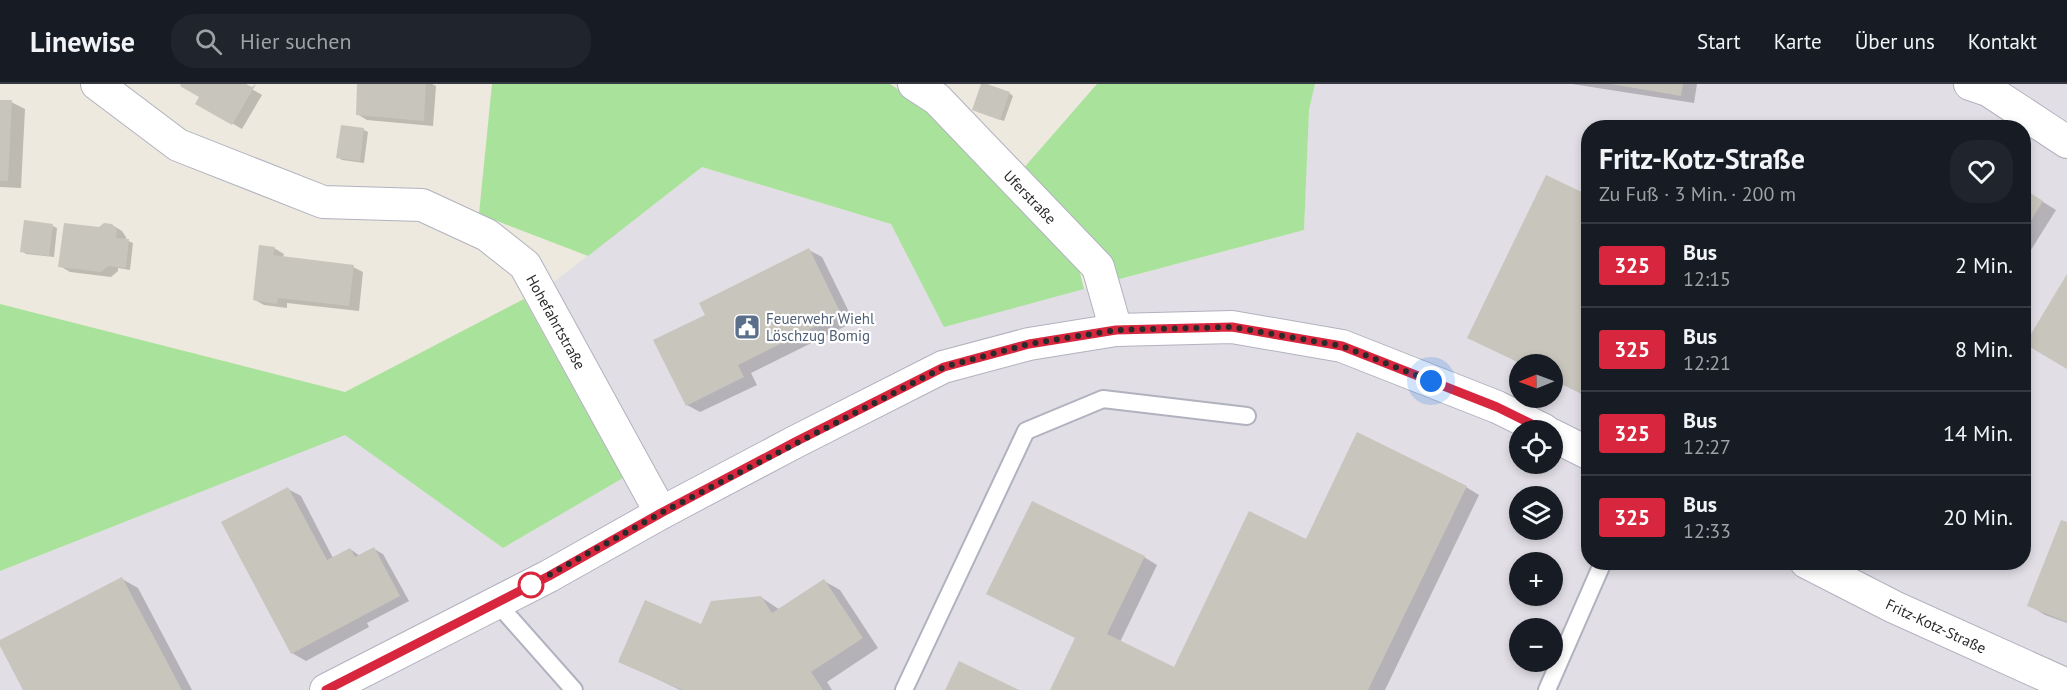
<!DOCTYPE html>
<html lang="de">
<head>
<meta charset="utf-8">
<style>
  body { margin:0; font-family:"PT Sans",sans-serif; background:#20242c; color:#f1f3f6; height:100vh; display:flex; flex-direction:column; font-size:22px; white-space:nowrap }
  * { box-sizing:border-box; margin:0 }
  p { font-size:20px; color:#9ea1a6 }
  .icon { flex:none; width:33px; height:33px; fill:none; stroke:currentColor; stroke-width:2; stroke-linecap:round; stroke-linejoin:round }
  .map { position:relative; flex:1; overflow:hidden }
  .drawer { position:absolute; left:1581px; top:36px; width:450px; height:450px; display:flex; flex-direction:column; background:#171b24; border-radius:24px; box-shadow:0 3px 9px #0003 }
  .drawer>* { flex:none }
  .badge { padding:0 12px; border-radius:4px; font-size:21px; line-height:39px }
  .needle { width:39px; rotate:269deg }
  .buttons { position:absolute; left:1509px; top:270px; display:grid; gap:12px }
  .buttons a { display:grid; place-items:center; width:54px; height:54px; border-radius:50%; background:#171b24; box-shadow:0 3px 9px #0003; font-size:30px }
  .you { position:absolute; width:30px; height:30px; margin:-15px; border:4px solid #fff; border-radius:50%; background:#1a73e8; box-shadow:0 0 0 9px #1a73e833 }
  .map>.badge { position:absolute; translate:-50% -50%; box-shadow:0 0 0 3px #fff }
  .round { display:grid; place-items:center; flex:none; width:63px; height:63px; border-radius:24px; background:#20242c }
  .overview { display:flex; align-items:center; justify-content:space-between; height:102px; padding:0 18px }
  h1 { font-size:28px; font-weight:700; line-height:45px }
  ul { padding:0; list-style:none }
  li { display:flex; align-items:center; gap:18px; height:84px; padding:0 18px; border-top:2px solid #363941 }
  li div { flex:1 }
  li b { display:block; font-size:22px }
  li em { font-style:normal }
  li .badge { min-width:66px; font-weight:700; text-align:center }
  header { display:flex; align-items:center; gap:36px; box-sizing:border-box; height:84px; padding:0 30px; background:#171b24; border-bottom:2px solid #363941 }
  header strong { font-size:28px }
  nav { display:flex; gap:33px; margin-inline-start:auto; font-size:21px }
  .search { width:420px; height:54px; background:#20242c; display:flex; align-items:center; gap:15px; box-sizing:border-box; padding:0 21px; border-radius:24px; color:#9ea1a6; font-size:22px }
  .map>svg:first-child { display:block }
  .industrial { fill:#e1dee5; fill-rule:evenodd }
  .green { fill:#a9e29b }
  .shadow { fill:#0003 }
  .building { fill:#c8c5bd }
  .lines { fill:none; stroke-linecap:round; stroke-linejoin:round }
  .service-casing { stroke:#b1b2bf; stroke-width:20 }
  .minor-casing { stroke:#b1b2bf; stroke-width:34 }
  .service { stroke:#fff; stroke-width:16 }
  .minor { stroke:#fff; stroke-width:32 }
  .line-casing { stroke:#fff; stroke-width:14 }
  .line { stroke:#d7263d; stroke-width:9 }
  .walk { stroke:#2b2b2b; stroke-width:6; stroke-dasharray:0 10.8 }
  .stop-dot { fill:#fff; stroke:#d7263d; stroke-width:3 }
  .labels { text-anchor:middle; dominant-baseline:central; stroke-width:4.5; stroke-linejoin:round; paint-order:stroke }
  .street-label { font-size:15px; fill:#2b2b2b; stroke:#fff }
  .service-label { font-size:15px; fill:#4e5e75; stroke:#fff; text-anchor:start }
</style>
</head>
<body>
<header>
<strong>Linewise</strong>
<div class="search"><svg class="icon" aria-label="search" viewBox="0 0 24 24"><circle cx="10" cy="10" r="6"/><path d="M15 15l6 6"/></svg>Hier suchen</div>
<nav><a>Start</a><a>Karte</a><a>Über uns</a><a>Kontakt</a></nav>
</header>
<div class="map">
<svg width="2067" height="606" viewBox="0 0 2067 606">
  <rect width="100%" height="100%" fill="#ede9de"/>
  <!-- industrial -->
  <path class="industrial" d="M1315,0H2067V606H0V487L346,350L503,464L643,382L550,201L702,83L891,140L945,242L1304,146L1309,26ZM1588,44H2024V478H1588ZM1520,280H1552V314H1520ZM1520,346H1552V380H1520ZM1520,412H1552V446H1520ZM1520,478H1552V512H1520ZM1520,544H1552V578H1520Z"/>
  <!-- green -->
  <g class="green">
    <polygon points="492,0 890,0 920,20 1079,185 1084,205 944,243 891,140 702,83 588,172 479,130"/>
    <polygon points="1097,0 1315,0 1309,26 1304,146 1116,196 1022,86"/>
    <polygon points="524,215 623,394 503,464 345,351 0,487 0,220 345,308"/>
  </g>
  <!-- shadow -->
  <g class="shadow">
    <polygon points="183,0 243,0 262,11 242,45 197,19 202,12"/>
    <polygon points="359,0 432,0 436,2 433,42 367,36 357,30"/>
    <polygon points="1572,0 1697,0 1694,19"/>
    <polygon points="1009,9 1013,12 1004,37 978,28"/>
    <polygon points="0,17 11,18 25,25 21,104 0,103"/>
    <polygon points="342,42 364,46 368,48 364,79 342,76 338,73"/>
    <polygon points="1547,93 1588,113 1588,313 1552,295 1552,280 1522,280 1469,254"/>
    <polygon points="2024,106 2056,126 2024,177"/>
    <polygon points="112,141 122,147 126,153 126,156 133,159 130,186 118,184 118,187 111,193 70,188 60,182 99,145"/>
    <polygon points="53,142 57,144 54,173 26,170 22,167"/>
    <polygon points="274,164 284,170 283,173 353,183 363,188 359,227 287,219 287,224 264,221 255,216"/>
    <polygon points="809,166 822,173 854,238 751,289 757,301 700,328 687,321 707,231"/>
    <polygon points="1466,403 1479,411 1385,606 1052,606 1144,473 1157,481 1120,558 1174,585 1307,457"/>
    <polygon points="288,405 301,412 333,474 350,465 360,472 374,465 383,470 409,517 367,539 369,543 306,577 292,569"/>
    <polygon points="2067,440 2067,539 2045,531 2029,521"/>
    <polygon points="122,495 138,504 192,606 25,606 0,557"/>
    <polygon points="824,497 840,506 878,564 827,598 832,606 680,606 620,577 701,542 761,513 780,526"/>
  </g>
  <!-- building -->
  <g class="building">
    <polygon points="181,0 246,0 252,3 256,0 232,41 195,20 199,13 180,2"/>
    <polygon points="357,0 426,0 424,37 356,31"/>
    <polygon points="981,0 987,0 1010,8 1000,36 972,26"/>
    <polygon points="1611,0 1683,0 1681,12"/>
    <polygon points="0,16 12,16 8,97 0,97"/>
    <polygon points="341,41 364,44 360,77 336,74"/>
    <polygon points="1546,91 1588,111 1588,313 1552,295 1552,280 1522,280 1467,254"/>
    <polygon points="2024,105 2043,117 2024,148"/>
    <polygon points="24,136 53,140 49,172 20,168"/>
    <polygon points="64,139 99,143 104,139 112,140 117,146 116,154 129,155 126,184 108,182 101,188 58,183"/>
    <polygon points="259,161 275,163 273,171 354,181 349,222 278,214 277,220 253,216"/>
    <polygon points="809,164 841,230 738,281 744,293 686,322 653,256 705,231 699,219"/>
    <polygon points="2067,190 2067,285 2025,260"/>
    <polygon points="1357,348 1467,402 1368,606 1050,606 1075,554 986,510 1032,417 1145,472 1107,550 1174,583 1249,427 1306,455"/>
    <polygon points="288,403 327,476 350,464 355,473 374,463 400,512 291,570 221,438"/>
    <polygon points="2061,436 2067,438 2067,538 2027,522"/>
    <polygon points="122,493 182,606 23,606 0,562 0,556"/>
    <polygon points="824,495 863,554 811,588 823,606 682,606 618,578 645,516 701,540 711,517 761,512 772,529"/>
    <polygon points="959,577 1019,606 945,606"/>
  </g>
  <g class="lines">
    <defs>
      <g id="service">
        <polyline points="496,518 574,606"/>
        <polyline points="904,606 1026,347 1103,315 1247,332"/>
        <polyline points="1547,606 1603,478"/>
      </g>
      <g id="minor">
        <polyline points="97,0 178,61 323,118 422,121 487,151 525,181 661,429"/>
        <polyline points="914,0 937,15 1098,183 1116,246"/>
        <polyline points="1970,0 1988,6 2067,58"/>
        <polyline points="1552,351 1588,369"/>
        <polyline points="1806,478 1894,523 2067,601"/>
        <polyline points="326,606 549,492 661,429 795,358 943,283 1029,260 1116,246 1232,243 1342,262 1497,323 1544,346"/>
      </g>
    </defs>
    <!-- service casing -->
    <use href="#service" class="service-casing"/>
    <!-- minor casing -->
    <use href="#minor" class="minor-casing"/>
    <!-- service -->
    <use href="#service" class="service"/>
    <!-- minor -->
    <use href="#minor" class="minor"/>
  </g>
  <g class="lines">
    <defs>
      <polyline id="line" points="326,606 549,492 661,429 795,358 944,283 1029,260 1116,246 1232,243 1342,262 1497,323 1544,346"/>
    </defs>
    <!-- line casing -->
    <use href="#line" class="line-casing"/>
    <!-- line -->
    <use href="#line" class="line"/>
    <!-- walk -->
    <polyline class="walk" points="531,501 661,429 944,283 1029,260 1116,246 1232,243 1342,262 1431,297"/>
  </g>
  <!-- icons -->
  <defs>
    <symbol id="civic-square" viewBox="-11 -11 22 22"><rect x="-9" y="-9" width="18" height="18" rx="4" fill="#5c6f8a" stroke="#fff"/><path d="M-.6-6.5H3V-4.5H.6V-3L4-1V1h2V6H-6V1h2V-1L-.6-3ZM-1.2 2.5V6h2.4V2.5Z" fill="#fff"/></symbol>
  </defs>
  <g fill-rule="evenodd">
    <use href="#civic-square" x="732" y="228" width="30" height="30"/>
  </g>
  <!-- markers -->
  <circle class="stop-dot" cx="531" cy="501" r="12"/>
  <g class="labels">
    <!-- street labels -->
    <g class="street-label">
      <text transform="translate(1030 113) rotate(46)">Uferstraße</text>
      <text transform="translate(556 238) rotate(61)">Hohefahrtstraße</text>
      <text transform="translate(1936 542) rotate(25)">Fritz-Kotz-Straße</text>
    </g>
    <!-- service labels -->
    <g class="service-label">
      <text x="766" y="234">Feuerwehr Wiehl<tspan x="766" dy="17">Löschzug Bomig</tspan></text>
    </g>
  </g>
</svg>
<div class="buttons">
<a><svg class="needle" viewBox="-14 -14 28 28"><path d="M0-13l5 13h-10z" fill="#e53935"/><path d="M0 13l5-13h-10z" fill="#9ea1a6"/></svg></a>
<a><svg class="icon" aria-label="locate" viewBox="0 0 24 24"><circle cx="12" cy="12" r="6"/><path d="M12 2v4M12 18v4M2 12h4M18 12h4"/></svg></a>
<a><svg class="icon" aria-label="layers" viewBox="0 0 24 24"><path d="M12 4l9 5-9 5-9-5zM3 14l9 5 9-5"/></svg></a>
<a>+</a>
<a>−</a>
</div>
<div class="you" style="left:1431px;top:297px"></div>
<section class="drawer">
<div class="overview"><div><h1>Fritz-Kotz-Straße</h1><p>Zu Fuß · 3 Min. · 200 m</p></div><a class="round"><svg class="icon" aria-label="heart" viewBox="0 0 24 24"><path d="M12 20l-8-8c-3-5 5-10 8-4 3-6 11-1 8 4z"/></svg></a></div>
<ul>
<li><span class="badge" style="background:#d7263d;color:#fff">325</span><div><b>Bus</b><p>12:15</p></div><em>2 Min.</em></li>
<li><span class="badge" style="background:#d7263d;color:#fff">325</span><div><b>Bus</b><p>12:21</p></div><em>8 Min.</em></li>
<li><span class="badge" style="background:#d7263d;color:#fff">325</span><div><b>Bus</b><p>12:27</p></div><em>14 Min.</em></li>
<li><span class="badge" style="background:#d7263d;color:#fff">325</span><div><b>Bus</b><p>12:33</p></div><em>20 Min.</em></li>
</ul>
</section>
</div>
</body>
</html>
